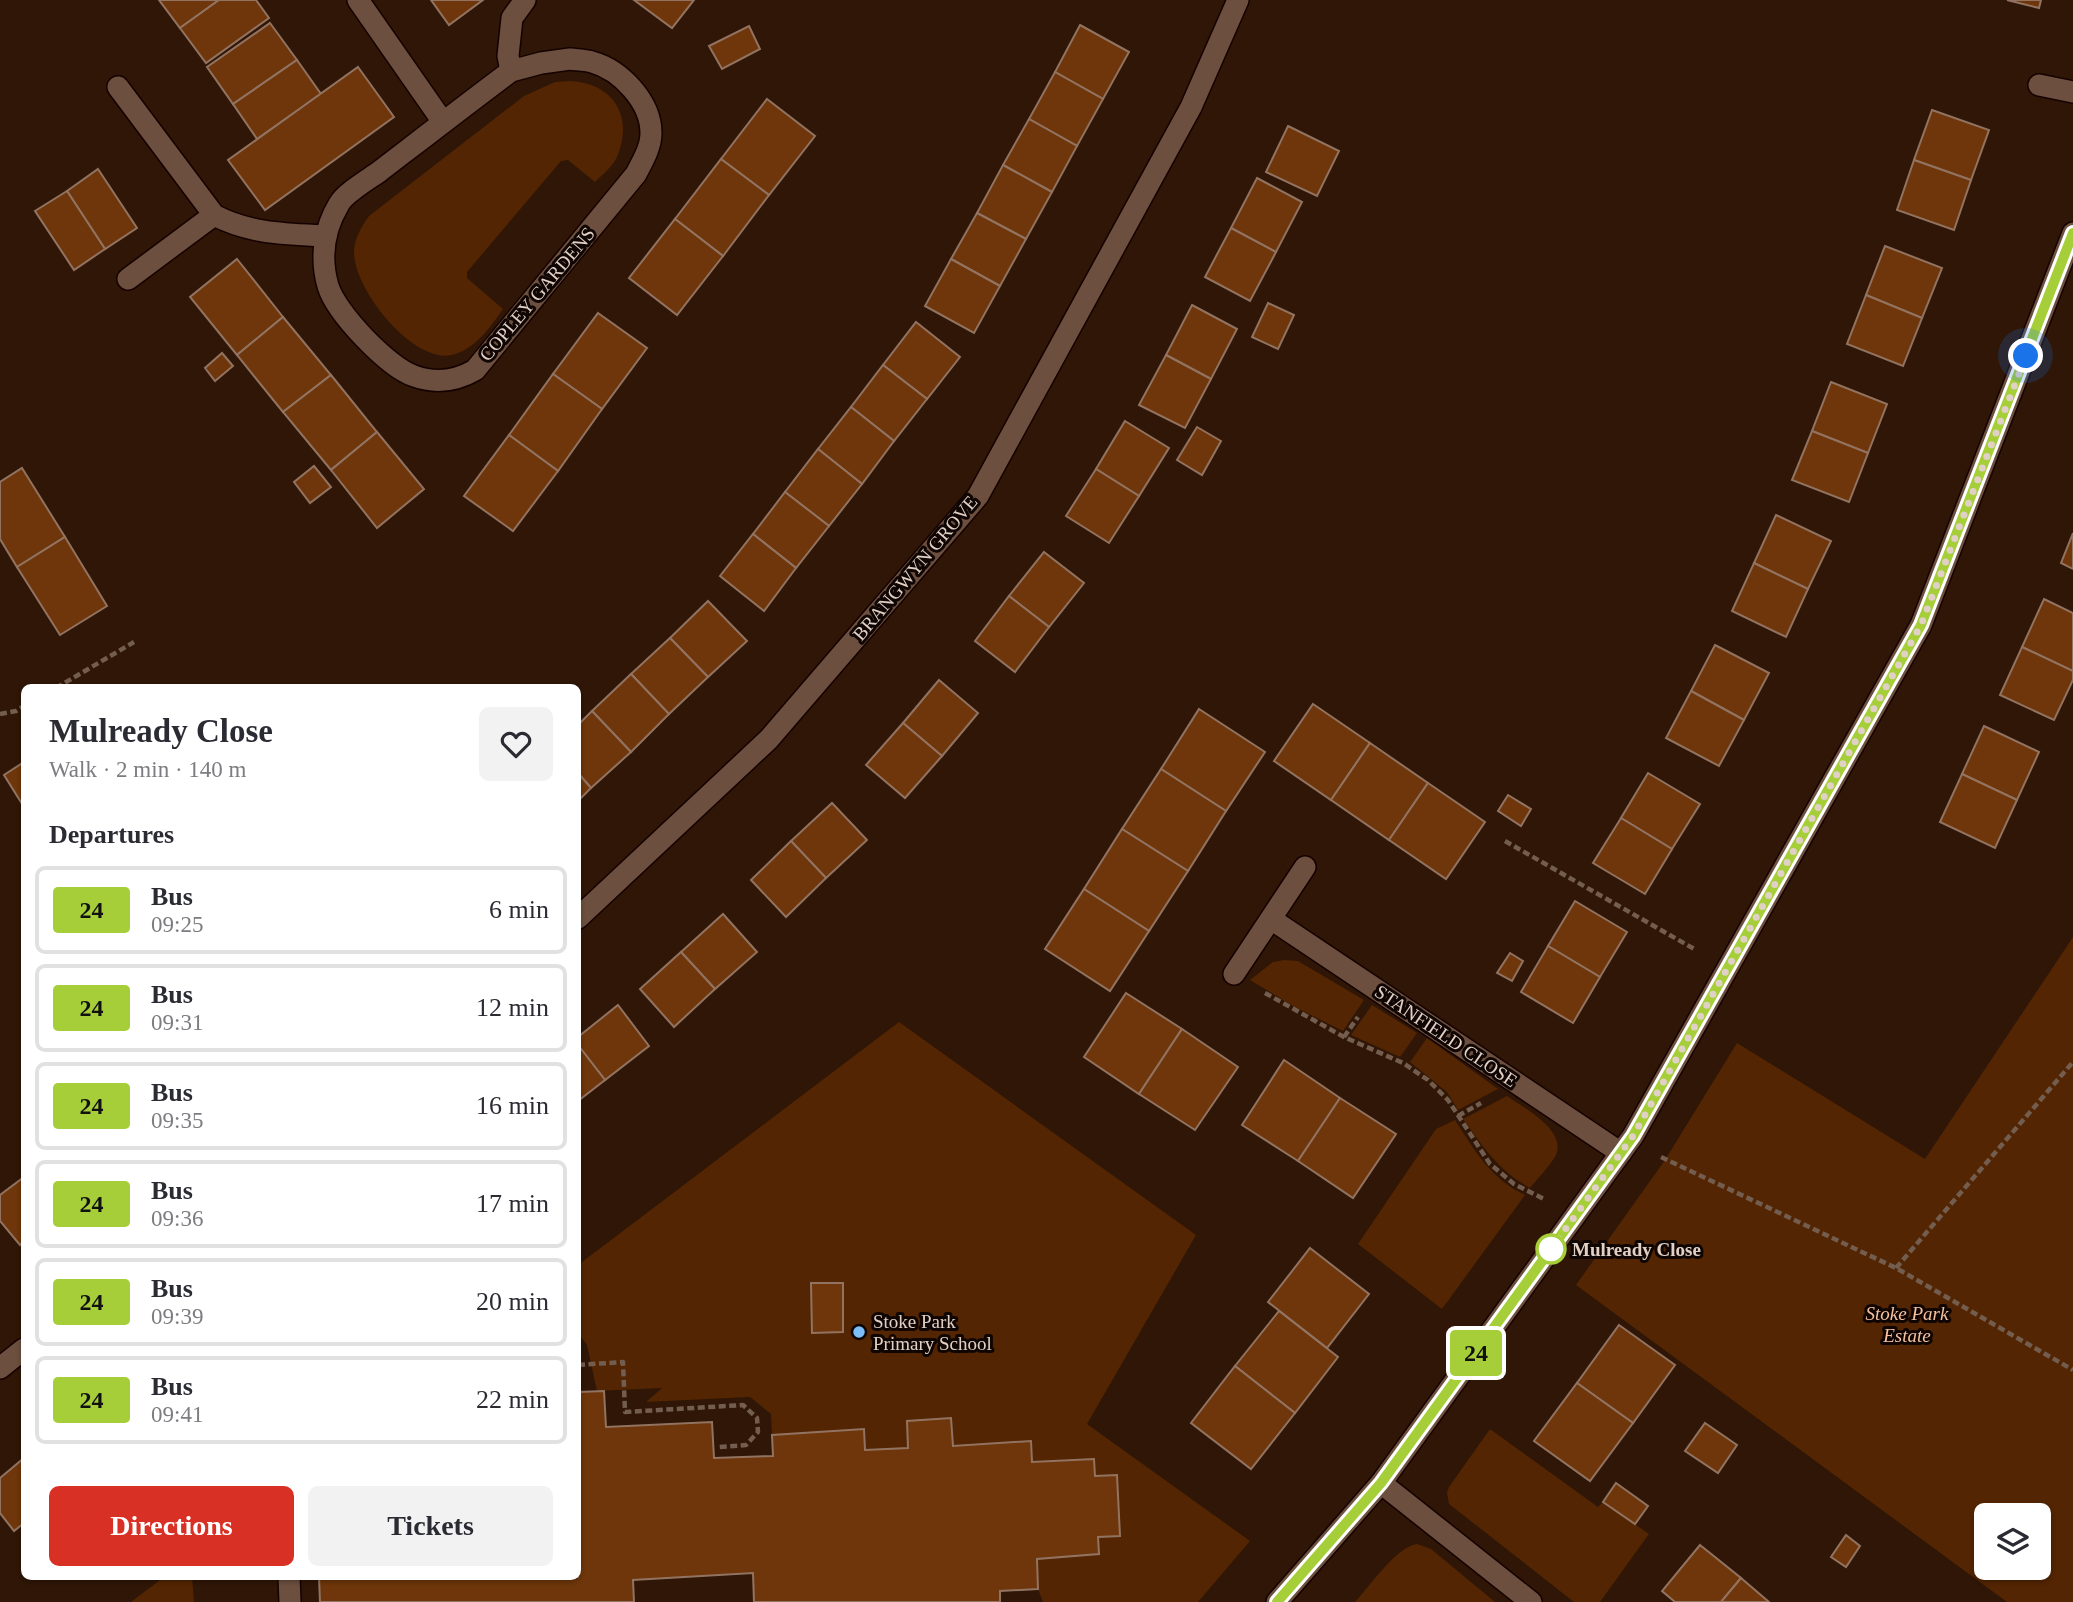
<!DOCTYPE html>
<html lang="en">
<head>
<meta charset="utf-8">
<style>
  body { margin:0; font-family:"Times New Roman",serif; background:#f2f2f3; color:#2b2b33; height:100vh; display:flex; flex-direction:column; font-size:26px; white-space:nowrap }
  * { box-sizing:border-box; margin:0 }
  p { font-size:23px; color:#7c7c81 }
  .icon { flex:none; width:38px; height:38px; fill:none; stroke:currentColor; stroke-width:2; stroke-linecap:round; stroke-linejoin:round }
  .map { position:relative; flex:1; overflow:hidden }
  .sheet { position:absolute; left:21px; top:684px; width:560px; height:896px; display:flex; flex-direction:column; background:#fff; border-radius:10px; box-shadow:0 2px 5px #0004 }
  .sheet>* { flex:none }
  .badge { padding:0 14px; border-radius:5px; font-size:24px; line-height:46px }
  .buttons { position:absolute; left:1974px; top:1503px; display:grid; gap:14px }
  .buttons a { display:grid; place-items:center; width:77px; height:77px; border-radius:10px; background:#fff; box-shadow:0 2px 5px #0004; font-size:35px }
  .you { position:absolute; width:35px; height:35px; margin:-18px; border:5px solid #fff; border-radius:50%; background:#1a73e8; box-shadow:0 0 0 10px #1a73e833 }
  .map>.badge { position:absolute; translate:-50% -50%; box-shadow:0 0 0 4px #fff }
  h2 { padding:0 28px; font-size:26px; line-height:63px }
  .round { display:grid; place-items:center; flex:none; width:74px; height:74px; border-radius:10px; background:#f2f2f3 }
  .headline { display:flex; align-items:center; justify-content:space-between; height:119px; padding:0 28px }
  h1 { font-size:33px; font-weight:800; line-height:52px }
  .primary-button { display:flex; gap:14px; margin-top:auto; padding:14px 28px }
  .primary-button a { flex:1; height:80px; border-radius:10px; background:#d93025; color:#fff; font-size:28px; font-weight:800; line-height:80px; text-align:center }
  .primary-button a+a { background:#f2f2f3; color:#2b2b33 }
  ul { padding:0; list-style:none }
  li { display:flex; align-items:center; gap:21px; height:88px; margin:0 14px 10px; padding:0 14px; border:4px solid #e1e1e2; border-radius:10px }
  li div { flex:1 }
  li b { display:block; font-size:26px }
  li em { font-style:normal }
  li .badge { min-width:77px; font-weight:700; text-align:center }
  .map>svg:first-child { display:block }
  .green { fill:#532502; fill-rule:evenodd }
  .building { fill:#6e360a; stroke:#927361; stroke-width:2 }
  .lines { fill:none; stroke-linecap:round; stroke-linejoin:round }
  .minor-casing { stroke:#150200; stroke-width:24 }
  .path { stroke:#735d4f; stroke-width:4.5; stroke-dasharray:7 3.5; stroke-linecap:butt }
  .minor { stroke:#6c4f3e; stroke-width:21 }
  .line-casing { stroke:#fff; stroke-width:16 }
  .line { stroke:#a6ce39; stroke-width:10 }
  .walk { stroke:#e1d0c6; stroke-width:7; stroke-dasharray:0 12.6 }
  .stop-dot { fill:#fff; stroke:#a6ce39; stroke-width:3.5 }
  .poi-dot { fill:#7cbef9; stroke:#0f0502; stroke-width:2.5 }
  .labels { text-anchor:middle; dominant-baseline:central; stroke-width:6; stroke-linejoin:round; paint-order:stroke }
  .street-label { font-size:19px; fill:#e1d0c6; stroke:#0f0502 }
  .stop-label { font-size:19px; font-weight:bold; fill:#e1d0c6; stroke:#0f0502; text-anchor:start }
  .park-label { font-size:19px; font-style:italic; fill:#f6c1a0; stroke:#0f0502 }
  .poi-label { font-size:19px; fill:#e1d0c6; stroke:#0f0502; text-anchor:start }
</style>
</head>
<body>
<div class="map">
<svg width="2073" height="1602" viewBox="0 0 2073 1602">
  <rect width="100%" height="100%" fill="#2f1606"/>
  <!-- green -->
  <g class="green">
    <path d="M570,81C614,83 634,117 617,157C613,166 602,175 595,182L568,160L561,161L467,272V278L503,309C490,327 476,349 452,355C413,364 352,288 354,250C355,237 362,226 369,216L524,96L555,82Z"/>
    <path d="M2073,937V1602H2007L1576,1285L1665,1160L1737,1043L1925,1159ZM1986,1516H2039V1568H1986Z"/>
    <polygon points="1284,960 1298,961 1364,1000 1343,1031 1293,1006 1250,980 1273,962"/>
    <polygon points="1372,1005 1417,1033 1400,1057 1351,1035"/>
    <path d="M899,1022L1196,1235L1087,1424L1250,1541L1198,1602H1043L1038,1589L1037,1559L1099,1554L1095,1476L1032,1462L1031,1441L953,1446L951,1419L907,1421L908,1448L865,1450L863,1429L772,1435L771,1414L750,1397L646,1402L662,1388L597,1391L587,1345L578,1333V1265ZM811,1284L843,1332L812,1333Z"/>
    <polygon points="1427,1038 1498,1089 1458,1110 1447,1092 1410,1062"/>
    <path d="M1507,1096C1524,1108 1569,1131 1555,1157C1548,1168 1538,1178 1530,1188C1498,1170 1484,1148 1463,1119Z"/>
    <path d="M1455,1120C1475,1151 1491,1179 1525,1195L1442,1309L1358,1244L1436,1129Z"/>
    <polygon points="1490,1429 1598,1507 1603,1502 1649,1534 1600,1602 1574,1602 1449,1504 1447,1493 1449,1487"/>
    <path d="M1417,1544L1431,1549L1495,1602H1355C1369,1587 1397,1546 1417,1544Z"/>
    <polygon points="164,1577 192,1577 194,1602 131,1602"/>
  </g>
  <!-- building -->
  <g class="building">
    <polygon points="159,0 219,0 180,28"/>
    <polygon points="219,0 256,0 269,18 206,63 180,28"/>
    <polygon points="431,0 483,0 449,25"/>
    <polygon points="634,0 694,0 672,28"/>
    <polygon points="2007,0 2041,0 2039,8"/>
    <polygon points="270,23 297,60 233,104 207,67"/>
    <polygon points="1080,25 1129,52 1103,99 1055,72"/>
    <polygon points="749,26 760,49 722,69 709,46"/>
    <polygon points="297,60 321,94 257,139 233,104"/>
    <polygon points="358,67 394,117 265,210 228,160"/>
    <polygon points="1055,72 1103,99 1077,146 1029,119"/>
    <polygon points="767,99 815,136 769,195 721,159"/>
    <polygon points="1932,110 1989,130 1971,180 1914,160"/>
    <polygon points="1029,119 1077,146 1052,192 1003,165"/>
    <polygon points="1288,126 1339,151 1317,196 1266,172"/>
    <polygon points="721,159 769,195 723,256 675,219"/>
    <polygon points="1914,160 1971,180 1954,230 1897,210"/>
    <polygon points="1003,165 1052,192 1026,239 977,213"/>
    <polygon points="98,169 137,228 105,249 67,191"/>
    <polygon points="1257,178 1302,202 1276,252 1231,228"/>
    <polygon points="67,191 105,249 74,270 35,211"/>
    <polygon points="977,213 1026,239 1000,286 951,259"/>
    <polygon points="675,219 723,256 677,315 629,278"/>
    <polygon points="1231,228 1276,252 1250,301 1205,277"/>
    <polygon points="1885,246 1942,268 1922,318 1866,295"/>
    <polygon points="237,259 283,317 237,355 190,297"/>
    <polygon points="951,259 1000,286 974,333 925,306"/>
    <polygon points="1866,295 1922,318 1903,366 1847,344"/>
    <polygon points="1268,303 1294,315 1278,349 1252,337"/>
    <polygon points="1192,305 1237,329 1211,379 1166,355"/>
    <polygon points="598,313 647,348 602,409 553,374"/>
    <polygon points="283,317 331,375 283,412 237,355"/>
    <polygon points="916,322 960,357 927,399 883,365"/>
    <polygon points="222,353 233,366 215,381 205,368"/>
    <polygon points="1166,355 1211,379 1185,428 1139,405"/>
    <polygon points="883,365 927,399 894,441 851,407"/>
    <polygon points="553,374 602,409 558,471 509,435"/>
    <polygon points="331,375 377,432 331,470 283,412"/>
    <polygon points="1831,382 1887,404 1868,453 1812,431"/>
    <polygon points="851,407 894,441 862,484 818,449"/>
    <polygon points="1125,421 1169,448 1139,496 1096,469"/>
    <polygon points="1197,427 1221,441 1202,475 1177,460"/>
    <polygon points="1812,431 1868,453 1849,502 1792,480"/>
    <polygon points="377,432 424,489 377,528 331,470"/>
    <polygon points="509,435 558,471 513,531 464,496"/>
    <polygon points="818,449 862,484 829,526 785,492"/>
    <polygon points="314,466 331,487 310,503 294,482"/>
    <polygon points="22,468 65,537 17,567 0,539 0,482"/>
    <polygon points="1096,469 1139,496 1109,543 1066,516"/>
    <polygon points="785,492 829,526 796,568 753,534"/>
    <polygon points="1776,515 1831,541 1808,589 1754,563"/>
    <polygon points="2073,533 2073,569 2061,563"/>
    <polygon points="753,534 796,568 764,611 720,576"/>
    <polygon points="65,537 107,606 60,635 17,567"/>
    <polygon points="1044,552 1084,583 1049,627 1009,596"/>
    <polygon points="1754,563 1808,589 1786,637 1732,611"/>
    <polygon points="1009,596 1049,627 1015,672 975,641"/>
    <polygon points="2044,599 2073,613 2073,671 2022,647"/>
    <polygon points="708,601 747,641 708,677 670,638"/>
    <polygon points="670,638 708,677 669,714 631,674"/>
    <polygon points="1715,645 1769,673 1744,720 1691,691"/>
    <polygon points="2022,647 2073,671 2073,680 2054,720 2000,695"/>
    <polygon points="631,674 669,714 631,752 592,711"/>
    <polygon points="939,680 978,713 942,756 903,723"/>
    <polygon points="1691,691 1744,720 1719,766 1666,738"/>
    <polygon points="1313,704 1370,743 1331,800 1274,761"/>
    <polygon points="1199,709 1265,752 1226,811 1161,769"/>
    <polygon points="592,711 631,752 591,788 578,773 578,725"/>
    <polygon points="903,723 942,756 905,798 866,765"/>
    <polygon points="1984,726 2039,752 2017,800 1962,774"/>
    <polygon points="1370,743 1428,783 1389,840 1331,800"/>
    <polygon points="24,762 24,807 4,775"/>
    <polygon points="1161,769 1226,811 1188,871 1122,829"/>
    <polygon points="578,773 591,788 578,801"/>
    <polygon points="1648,773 1700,804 1672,849 1621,818"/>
    <polygon points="1962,774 2017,800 1995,848 1940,822"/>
    <polygon points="1428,783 1485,822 1446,879 1389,840"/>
    <polygon points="1508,795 1531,809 1521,826 1498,811"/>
    <polygon points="832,803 867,840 826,878 791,841"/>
    <polygon points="1621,818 1672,849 1645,894 1593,863"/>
    <polygon points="1122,829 1188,871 1149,931 1084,889"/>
    <polygon points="791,841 826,878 786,917 751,880"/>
    <polygon points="1084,889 1149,931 1110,991 1045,949"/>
    <polygon points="1575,901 1627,932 1600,977 1548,946"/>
    <polygon points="723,914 757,952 715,989 681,952"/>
    <polygon points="1548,946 1600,977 1573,1023 1521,992"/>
    <polygon points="681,952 715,989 674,1027 640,989"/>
    <polygon points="1510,953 1523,961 1512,981 1497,973"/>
    <polygon points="1126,993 1182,1029 1139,1094 1084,1057"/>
    <polygon points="618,1005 649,1046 605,1080 578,1045 578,1037"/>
    <polygon points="1182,1029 1238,1067 1195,1130 1139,1094"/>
    <polygon points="578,1045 605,1080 578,1101"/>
    <polygon points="1284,1060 1340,1098 1298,1161 1242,1125"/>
    <polygon points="1340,1098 1396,1134 1353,1198 1298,1161"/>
    <polygon points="24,1177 24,1241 20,1245 0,1221 0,1195"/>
    <polygon points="1310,1248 1369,1294 1327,1348 1268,1302"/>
    <polygon points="811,1283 843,1283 843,1332 812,1333"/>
    <polygon points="1279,1311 1338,1357 1295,1413 1235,1366"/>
    <polygon points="1619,1325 1675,1365 1633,1423 1577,1383"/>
    <polygon points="1235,1366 1295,1413 1251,1469 1191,1423"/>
    <polygon points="1577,1383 1633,1423 1590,1481 1534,1441"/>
    <polygon points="604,1391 606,1427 712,1422 714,1458 773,1456 772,1435 864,1429 865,1450 908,1448 907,1421 951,1418 953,1446 1031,1441 1032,1462 1094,1459 1095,1476 1117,1475 1120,1536 1098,1537 1099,1554 1037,1559 1038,1589 1000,1591 1000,1602 754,1602 753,1573 633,1580 634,1602 320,1602 319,1577 578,1577 578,1392"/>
    <polygon points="1705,1423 1737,1445 1718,1473 1685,1451"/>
    <polygon points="24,1458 24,1523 14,1531 0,1513 0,1478"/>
    <polygon points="1616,1483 1648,1506 1635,1524 1603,1502"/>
    <polygon points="1846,1535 1860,1546 1846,1567 1831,1557"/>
    <polygon points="1700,1545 1741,1578 1721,1602 1675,1602 1662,1591"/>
    <polygon points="1741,1578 1769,1602 1721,1602"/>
  </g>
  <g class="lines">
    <defs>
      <g id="minor">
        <polyline points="358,0 443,122"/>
        <path d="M570,59C577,60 585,60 592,62C621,70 651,102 651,133C651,148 642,162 636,174L475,370C456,381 436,384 414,376C388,367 336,313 328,286C320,258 324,229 339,204C345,193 369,179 380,171C423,138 467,104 511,71L541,63Z"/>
        <polyline points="511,71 508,56 512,18 525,0"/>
        <polyline points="2039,85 2073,92"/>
        <path d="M118,87L214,215C250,234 287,234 326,236"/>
        <polyline points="128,279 214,215"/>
        <polyline points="578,918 769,739 978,496 1191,107 1238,0"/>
        <polyline points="1271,919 1621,1153"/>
        <polyline points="1234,974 1305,867"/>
        <polyline points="0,1368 24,1349"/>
        <polyline points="1381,1483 1531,1602"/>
        <polyline points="289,1577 290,1602"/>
        <polyline points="1277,1602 1381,1483 1633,1136 1921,625 2073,233"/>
      </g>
    </defs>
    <!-- minor casing -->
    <use href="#minor" class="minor-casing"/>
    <!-- path -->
    <g class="path">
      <polyline points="56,688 134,642"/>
      <polyline points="0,714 16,711 24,706"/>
      <polyline points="1505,841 1696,950"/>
      <polyline points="1265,993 1344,1037 1403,1063 1428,1080 1448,1100 1490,1164 1514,1184 1544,1199"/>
      <polyline points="1344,1037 1358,1017"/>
      <polyline points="1458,1116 1481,1103"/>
      <polyline points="1661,1157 1896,1268 2073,1370"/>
      <polyline points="1896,1268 2073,1062"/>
      <polyline points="578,1365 623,1362 625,1412 743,1405 757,1418 758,1432 746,1445 719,1447"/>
    </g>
    <!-- minor -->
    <use href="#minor" class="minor"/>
  </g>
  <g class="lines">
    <defs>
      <polyline id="line" points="1277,1602 1381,1483 1633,1136 1921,625 2073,233"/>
    </defs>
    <!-- line casing -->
    <use href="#line" class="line-casing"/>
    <!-- line -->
    <use href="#line" class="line"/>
    <!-- walk -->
    <polyline class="walk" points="1551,1249 1633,1136 1921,625 2026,356"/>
  </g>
  <!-- markers -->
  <circle class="stop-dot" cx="1551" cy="1249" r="14"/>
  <circle class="poi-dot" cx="859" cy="1332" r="7"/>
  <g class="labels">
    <!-- street labels -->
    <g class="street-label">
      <text transform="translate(537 294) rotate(-50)">COPLEY GARDENS</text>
      <text transform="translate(915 568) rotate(-50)">BRANGWYN GROVE</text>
      <text transform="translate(1446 1036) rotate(34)">STANFIELD CLOSE</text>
    </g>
    <!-- stop labels -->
    <g class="stop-label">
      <text x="1572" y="1249">Mulready Close</text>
    </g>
    <!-- park labels -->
    <g class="park-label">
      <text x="1907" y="1313">Stoke Park<tspan x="1907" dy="22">Estate</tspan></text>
    </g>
    <!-- poi labels -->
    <g class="poi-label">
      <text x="873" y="1321">Stoke Park<tspan x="873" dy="22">Primary School</tspan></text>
    </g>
  </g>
</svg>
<div class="buttons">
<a><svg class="icon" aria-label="layers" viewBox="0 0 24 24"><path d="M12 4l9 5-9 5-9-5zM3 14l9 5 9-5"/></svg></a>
</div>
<div class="you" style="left:2026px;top:356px"></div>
<b class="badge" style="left:1476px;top:1353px;background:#a6ce39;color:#111">24</b>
<section class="sheet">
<div class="headline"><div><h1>Mulready Close</h1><p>Walk · 2 min · 140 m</p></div><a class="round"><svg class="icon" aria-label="heart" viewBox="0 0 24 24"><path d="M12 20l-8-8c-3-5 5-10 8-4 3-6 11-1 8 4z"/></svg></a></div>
<h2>Departures</h2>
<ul>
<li><span class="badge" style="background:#a6ce39;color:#111">24</span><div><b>Bus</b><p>09:25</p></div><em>6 min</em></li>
<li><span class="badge" style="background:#a6ce39;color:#111">24</span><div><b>Bus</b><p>09:31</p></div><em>12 min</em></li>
<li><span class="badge" style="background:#a6ce39;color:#111">24</span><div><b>Bus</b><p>09:35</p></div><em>16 min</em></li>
<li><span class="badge" style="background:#a6ce39;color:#111">24</span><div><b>Bus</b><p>09:36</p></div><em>17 min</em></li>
<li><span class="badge" style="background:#a6ce39;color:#111">24</span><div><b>Bus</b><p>09:39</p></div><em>20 min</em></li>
<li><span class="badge" style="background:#a6ce39;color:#111">24</span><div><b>Bus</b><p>09:41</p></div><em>22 min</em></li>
</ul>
<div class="primary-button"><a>Directions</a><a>Tickets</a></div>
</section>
</div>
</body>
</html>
